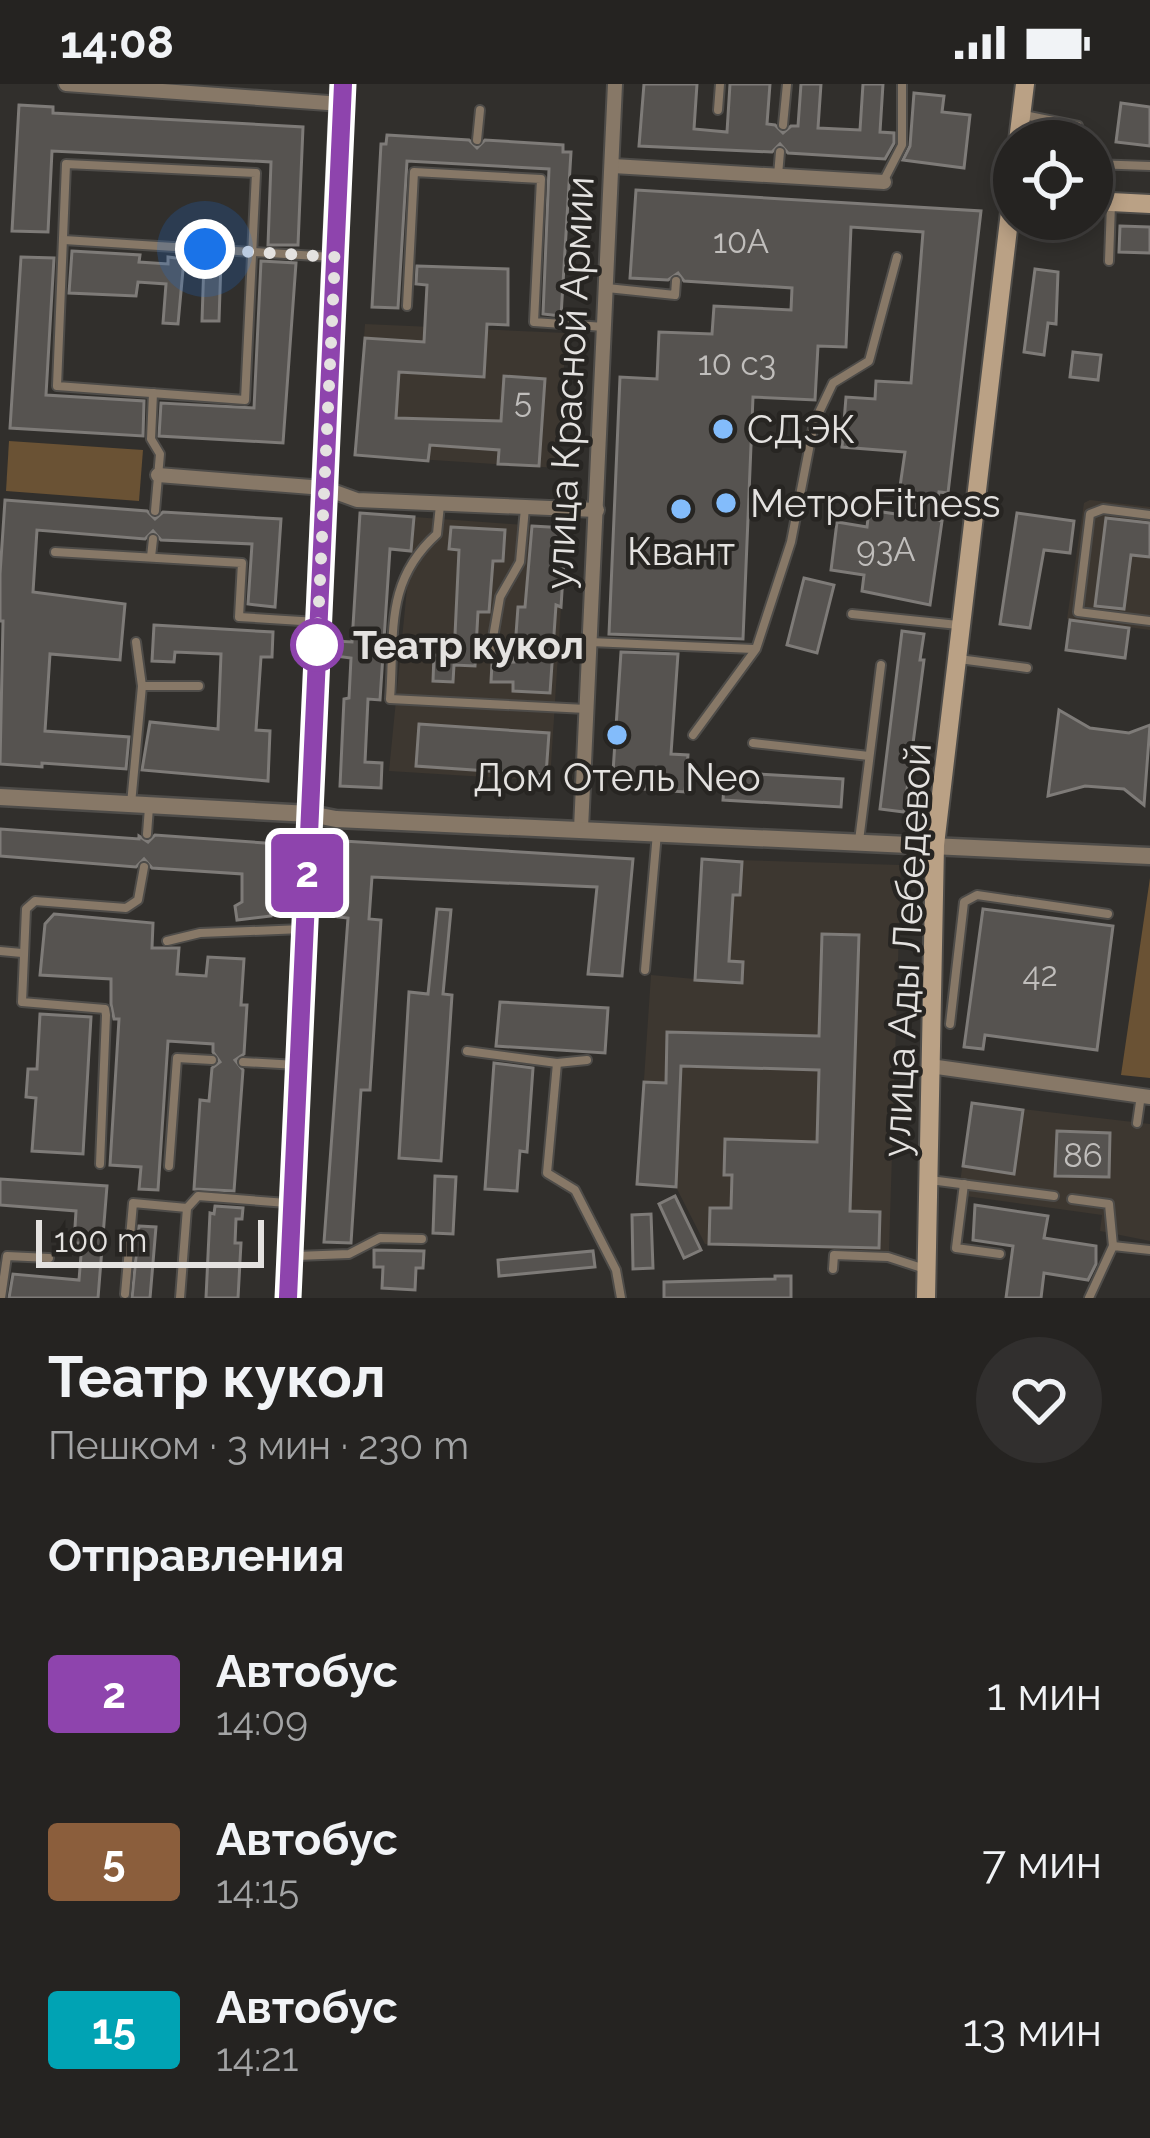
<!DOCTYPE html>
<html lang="ru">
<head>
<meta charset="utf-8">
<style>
  body { margin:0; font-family:Raleway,sans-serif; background:#312f2e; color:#f1f3f6; height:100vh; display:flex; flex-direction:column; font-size:45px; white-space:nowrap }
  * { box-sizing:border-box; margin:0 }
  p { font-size:39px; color:#a3a4a5 }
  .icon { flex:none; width:66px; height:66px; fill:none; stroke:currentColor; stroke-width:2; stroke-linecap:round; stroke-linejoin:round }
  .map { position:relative; height:1214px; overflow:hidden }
  .drawer { display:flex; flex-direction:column; background:#252321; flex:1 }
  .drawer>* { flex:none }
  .badge { padding:0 24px; border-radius:9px; font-size:42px; line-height:78px }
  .buttons { position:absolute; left:993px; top:36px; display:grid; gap:24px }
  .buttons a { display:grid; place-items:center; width:120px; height:120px; border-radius:50%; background:#252321; box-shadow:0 6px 18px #0003,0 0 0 3px #42403f; font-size:60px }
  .scale { position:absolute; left:36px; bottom:30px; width:228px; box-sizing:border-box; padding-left:12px; border:6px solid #e4e2e0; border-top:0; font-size:33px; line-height:42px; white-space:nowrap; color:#e4e2e0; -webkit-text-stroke:9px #272522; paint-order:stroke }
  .you { position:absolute; width:60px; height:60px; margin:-30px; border:9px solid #fff; border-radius:50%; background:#1a73e8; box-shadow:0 0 0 18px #1a73e833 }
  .map>.badge { position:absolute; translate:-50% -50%; box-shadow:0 0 0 6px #fff }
  h2 { padding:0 48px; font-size:45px; line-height:108px }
  .round { display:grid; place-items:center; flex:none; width:126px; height:126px; border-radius:63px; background:#312f2e }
  .overview { display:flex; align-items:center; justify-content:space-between; height:204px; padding:0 48px }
  h1 { font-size:57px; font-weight:700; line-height:90px }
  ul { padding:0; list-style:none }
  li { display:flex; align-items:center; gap:36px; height:168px; padding:0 48px }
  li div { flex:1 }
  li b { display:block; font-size:45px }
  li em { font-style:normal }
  li .badge { min-width:132px; font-weight:700; text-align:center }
  .status { display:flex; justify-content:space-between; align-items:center; height:84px; padding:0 60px; background:#252321; direction:ltr }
  .status svg { height:33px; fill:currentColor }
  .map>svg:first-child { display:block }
  .built { fill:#3d3730 }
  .green { fill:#6a5234 }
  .building { fill:#565350; stroke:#7e7b78; stroke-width:3 }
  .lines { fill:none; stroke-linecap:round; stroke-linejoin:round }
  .service-casing { stroke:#4e4c49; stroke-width:12 }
  .minor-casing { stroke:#4e4c49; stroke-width:18 }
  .tertiary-casing { stroke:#4e4c49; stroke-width:21 }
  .secondary-casing { stroke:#4e4c49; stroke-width:22 }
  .primary-casing { stroke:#4e4c49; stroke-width:26 }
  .service { stroke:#877867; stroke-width:8 }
  .minor { stroke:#877867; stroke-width:14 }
  .tertiary { stroke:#877867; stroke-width:16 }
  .secondary { stroke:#baa185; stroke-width:18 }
  .primary { stroke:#e0c19c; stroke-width:21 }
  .line-casing { stroke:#fff; stroke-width:27 }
  .line { stroke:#8e44ad; stroke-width:18 }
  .walk { stroke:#e4e2e0; stroke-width:12; stroke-dasharray:0 21.6 }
  .poi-dot { fill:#83bcfb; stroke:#272522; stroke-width:4.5 }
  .stop-dot { fill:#fff; stroke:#8e44ad; stroke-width:6 }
  .labels { text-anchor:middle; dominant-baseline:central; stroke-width:9; stroke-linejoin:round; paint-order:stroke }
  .number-label { font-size:33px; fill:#c0bebc }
  .street-label { font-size:39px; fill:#e4e2e0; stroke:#272522 }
  .poi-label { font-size:39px; fill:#e4e2e0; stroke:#272522; text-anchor:start }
  .stop-label { font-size:39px; font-weight:bold; fill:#e4e2e0; stroke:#272522; text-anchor:start }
</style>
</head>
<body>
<div class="status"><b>14:08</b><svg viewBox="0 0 49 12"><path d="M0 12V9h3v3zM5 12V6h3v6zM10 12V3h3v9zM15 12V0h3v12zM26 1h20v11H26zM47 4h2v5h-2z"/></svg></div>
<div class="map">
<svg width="1150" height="1214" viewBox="0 0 1150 1214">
  <rect width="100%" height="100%" fill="#312f2c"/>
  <!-- built -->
  <g class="built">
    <polygon points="365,240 566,249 558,384 355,371"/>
    <polygon points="1090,416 1150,423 1150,546 1067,535 1084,419"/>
    <polygon points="414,433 566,444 550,697 389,687"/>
    <polygon points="702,775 901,781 889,1167 705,1160 676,1103 637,1100 651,891 695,895"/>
    <polygon points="972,1019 1150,1040 1150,1157 1100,1147 1102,1131 958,1111"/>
  </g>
  <!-- green -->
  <g class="green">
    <polygon points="9,357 143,366 139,417 6,407"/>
    <polygon points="1150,794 1150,994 1121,991"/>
  </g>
  <!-- building -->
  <g class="building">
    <polygon points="644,0 697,0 694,45 727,48 730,0 770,0 767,40 775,41 783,49 791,42 798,42 801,0 821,0 818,44 860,46 863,0 883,0 880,48 894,49 894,59 885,75 788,69 780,60 772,68 639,62"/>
    <polygon points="914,9 944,12 942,28 970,31 964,84 903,76 910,62"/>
    <polygon points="1121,19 1150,23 1150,62 1116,58"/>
    <polygon points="19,21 53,23 53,29 303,43 298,161 268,161 271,78 233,76 52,67 48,148 12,147"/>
    <polygon points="387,51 469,56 477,64 485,56 563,61 563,68 571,68 561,232 543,230 549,85 407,77 398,224 372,223 381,60 386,60"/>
    <polygon points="636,106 981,127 948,409 939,408 935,436 942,437 930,521 862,507 864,491 831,486 837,438 867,443 869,426 896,430 905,368 842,363 846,313 875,315 876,297 911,299 923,148 851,143 846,263 818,262 815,316 753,313 743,555 609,550 620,293 657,295 659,248 712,250 714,222 791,226 792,204 684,197 678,189 668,196 630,194"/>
    <polygon points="1120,142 1150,143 1150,169 1119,168"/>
    <polygon points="72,167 140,171 139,178 168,180 168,173 184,175 178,240 163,239 166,200 138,198 136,212 69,209"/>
    <polygon points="21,173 54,174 46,311 144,317 143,352 10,344"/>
    <polygon points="204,177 221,177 219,237 202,237"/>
    <polygon points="261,177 296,179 283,359 159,352 161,319 254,324"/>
    <polygon points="417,182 508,185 508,241 487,240 484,293 399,288 396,334 501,337 504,292 545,295 539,382 498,380 499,366 430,361 428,377 355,371 365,254 424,258 427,201 416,200"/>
    <polygon points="1035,185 1058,188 1056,240 1048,239 1044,271 1024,268"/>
    <polygon points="1073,268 1101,271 1098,296 1070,293"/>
    <polygon points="5,416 147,427 155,435 163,428 281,435 275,523 248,520 252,460 161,456 153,447 145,455 37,446 33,508 125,520 120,576 50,570 45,647 129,653 126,685 42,679 42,683 0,680 3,537 0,537 0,490"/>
    <polygon points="360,429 414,433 411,467 390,465 380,616 368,615 365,678 382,679 381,704 340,702 344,615 349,614 351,574 335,572 336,557 352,558"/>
    <polygon points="1017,429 1074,437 1070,469 1044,466 1030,544 1000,540"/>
    <polygon points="1106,434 1150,439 1150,473 1131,471 1124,525 1095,522"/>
    <polygon points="532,442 566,444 561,523 556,521 550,609 513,607 513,598 491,598 492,579 514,578 518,523 525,523"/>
    <polygon points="451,443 505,446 503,477 493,477 489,528 478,528 475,582 454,581 453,598 433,597 434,571 454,572 459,466 449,465"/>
    <polygon points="804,494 834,501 817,569 787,561"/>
    <polygon points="1070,536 1129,544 1125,574 1066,566"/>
    <polygon points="154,541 273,548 272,573 261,573 256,646 270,647 268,697 142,686 150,638 218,645 221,570 175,568 174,578 152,577"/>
    <polygon points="902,547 924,550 920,576 924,576 904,728 880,725"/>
    <polygon points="621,568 678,570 671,670 688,671 685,708 612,703"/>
    <polygon points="1059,626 1090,644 1129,649 1150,641 1144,721 1124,705 1085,702 1048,712"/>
    <polygon points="419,640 549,649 546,691 416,682"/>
    <polygon points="725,688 843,695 841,723 723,716"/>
    <polygon points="0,745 139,755 139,752 148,758 155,751 279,760 277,793 273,793 275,817 269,819 271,832 237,836 235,822 242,818 242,790 152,784 144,775 136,783 0,772"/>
    <polygon points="343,757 633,775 622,892 588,890 597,803 372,793 369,835 381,836 370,1006 361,1006 351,1159 324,1158 348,834 338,833"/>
    <polygon points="702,775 742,778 740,811 733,811 729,877 743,878 742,899 695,896"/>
    <polygon points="437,825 451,826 443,910 452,911 441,1077 399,1074 409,908 428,910"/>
    <polygon points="983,825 1113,842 1097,966 985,951 983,965 964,963"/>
    <polygon points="54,830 153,839 152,864 179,864 177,890 206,892 208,873 244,875 241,921 247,921 244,970 235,976 243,986 234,1107 194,1105 200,1016 209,1017 212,984 220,978 213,968 213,960 168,957 158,1106 139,1105 141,1083 110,1081 119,935 114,935 111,920 111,895 40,891 45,840"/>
    <polygon points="822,850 859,851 850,1127 880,1128 879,1164 709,1160 710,1124 731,1124 732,1091 724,1091 725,1055 817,1058 819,986 681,982 676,1103 637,1100 644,998 666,999 667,948 819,952"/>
    <polygon points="500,918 608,924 605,969 496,962"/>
    <polygon points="40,930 91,933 83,1070 32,1067 36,1014 26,1013 28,985 37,985"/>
    <polygon points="494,979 533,984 527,1068 520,1067 517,1107 485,1105"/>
    <polygon points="972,1019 1023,1026 1014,1090 963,1082"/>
    <polygon points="1057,1047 1110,1049 1109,1093 1055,1092"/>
    <polygon points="435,1092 456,1093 453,1150 433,1149"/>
    <polygon points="0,1095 107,1102 98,1214 9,1214 13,1190 79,1196 82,1159 74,1159 76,1127 0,1121"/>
    <polygon points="675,1112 701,1166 684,1174 659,1120"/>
    <polygon points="975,1121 1048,1132 1044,1154 1096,1162 1096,1180 1088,1196 1044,1189 1041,1214 1006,1214 1013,1162 973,1156"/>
    <polygon points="215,1122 243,1124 242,1135 236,1135 235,1159 241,1159 238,1214 206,1214 210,1129 214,1130"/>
    <polygon points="651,1130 653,1184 633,1185 632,1131"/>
    <polygon points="139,1142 156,1143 150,1214 132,1214"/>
    <polygon points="374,1166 424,1167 423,1184 416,1184 415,1206 382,1204 383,1183 374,1183"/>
    <polygon points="593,1167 595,1183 499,1192 498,1176"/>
    <polygon points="775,1192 791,1192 791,1214 664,1214 664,1198 775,1195"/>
  </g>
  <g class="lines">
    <defs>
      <g id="service">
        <polyline points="718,26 720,0"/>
        <polyline points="1024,31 1078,42 1081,57"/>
        <polyline points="783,41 787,0"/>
        <polyline points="477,56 480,26"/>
        <polygon points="66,80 256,89 245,316 57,302"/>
        <polyline points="1092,80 1150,82"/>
        <polyline points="778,91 780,68"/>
        <polyline points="884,96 902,61 902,0"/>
        <polyline points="64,156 332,173"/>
        <polyline points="1109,177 1111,120"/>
        <polyline points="607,204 675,211 676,197"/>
        <polyline points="407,222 414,88 541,95 534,238 604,243"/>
        <polyline points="153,309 151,355 160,370 155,427"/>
        <path d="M440,421L437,450C384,498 395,548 390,615L586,625"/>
        <polyline points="1150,431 1103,425 1090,430 1078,528 1150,537"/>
        <polyline points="55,468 242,479 239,533 317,538"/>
        <polyline points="151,473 153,455"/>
        <polyline points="852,530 958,541"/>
        <polyline points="136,558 142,602 199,602"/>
        <polyline points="590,558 754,565"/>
        <polyline points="490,571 500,513 520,478 525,424"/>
        <polyline points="959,575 1027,584"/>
        <polyline points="693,651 756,565 791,458 814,339 833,299 869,277 897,173"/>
        <polyline points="753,659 869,672"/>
        <polyline points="131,720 142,602"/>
        <polyline points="147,750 149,723"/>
        <polyline points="859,757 881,581"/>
        <polyline points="167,857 200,849 303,845"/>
        <polyline points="0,867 22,869"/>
        <polyline points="645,886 657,749"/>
        <polyline points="950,940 964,818 977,811 1108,830"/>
        <polyline points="467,967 557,979 587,976"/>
        <polyline points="243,978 297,981"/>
        <polyline points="557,979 547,1089 575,1106 616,1186 621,1214"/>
        <polyline points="1137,1039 1141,1011"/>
        <polyline points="100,1080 106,931 105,925 22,918 26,825 35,817 126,824 138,816 144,783"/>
        <polyline points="169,1082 177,974 212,976"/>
        <polyline points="930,1096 1054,1112"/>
        <polyline points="964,1100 956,1164 1000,1170"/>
        <polyline points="1072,1115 1109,1120 1113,1162"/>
        <polyline points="296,1172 349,1170 380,1154 422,1155"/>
        <polyline points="833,1185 834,1171 888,1173 925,1185"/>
        <polyline points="125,1210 133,1119 187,1124"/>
        <polyline points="1,1214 7,1172 49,1174"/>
        <polyline points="180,1214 187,1124 198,1112 287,1119"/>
        <polyline points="1089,1214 1113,1162 1150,1166"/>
      </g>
      <g id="minor">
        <polyline points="66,0 342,20"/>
        <polyline points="613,82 884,98"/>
        <polyline points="158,391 324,404 357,416 597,426"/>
        <polyline points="581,745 615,0"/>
        <polyline points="930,982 1150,1013"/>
      </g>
      <polyline id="tertiary" points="0,713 310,730 336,735 1150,772"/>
      <g id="secondary">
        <polyline points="1018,57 1025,0"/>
        <polyline points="1092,117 1150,120"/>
        <polyline points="926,1214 935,761 1014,94"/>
      </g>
      <polyline id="primary" points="288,1214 342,0"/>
    </defs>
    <!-- service casing -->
    <use href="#service" class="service-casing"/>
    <!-- minor casing -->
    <use href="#minor" class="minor-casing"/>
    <!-- tertiary casing -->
    <use href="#tertiary" class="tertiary-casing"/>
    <!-- secondary casing -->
    <use href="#secondary" class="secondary-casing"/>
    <!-- primary casing -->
    <use href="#primary" class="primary-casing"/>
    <!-- service -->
    <use href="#service" class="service"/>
    <!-- minor -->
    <use href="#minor" class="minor"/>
    <!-- tertiary -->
    <use href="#tertiary" class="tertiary"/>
    <!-- secondary -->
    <use href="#secondary" class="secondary"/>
    <!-- primary -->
    <use href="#primary" class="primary"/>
  </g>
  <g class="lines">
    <defs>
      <polyline id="line" points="288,1214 343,0"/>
    </defs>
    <!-- line casing -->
    <use href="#line" class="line-casing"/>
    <!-- line -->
    <use href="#line" class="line"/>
    <!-- walk -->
    <polyline class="walk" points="205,165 335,173 317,561"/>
  </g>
  <!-- markers -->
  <g class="poi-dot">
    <circle cx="723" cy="345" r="12"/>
    <circle cx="726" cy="419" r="12"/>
    <circle cx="681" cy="425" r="12"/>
    <circle cx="617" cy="651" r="12"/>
  </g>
  <circle class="stop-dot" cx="317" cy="561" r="24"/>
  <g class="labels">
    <!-- number labels -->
    <g class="number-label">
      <text x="741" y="157">10А</text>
      <text x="737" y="279">10 с3</text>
      <text x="523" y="316">5</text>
      <text x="886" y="465">93А</text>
      <text x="1040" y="890">42</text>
      <text x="1083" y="1071">86</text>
    </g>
    <!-- street labels -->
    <g class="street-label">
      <text transform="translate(569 299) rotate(-87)">улица Красной Армии</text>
      <text transform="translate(906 866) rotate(-87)">улица Ады Лебедевой</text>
    </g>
    <!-- poi labels -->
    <g class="poi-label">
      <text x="747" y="345">СДЭК</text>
      <text x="750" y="419">МетроFitness</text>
      <text x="681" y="467" text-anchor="middle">Квант</text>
      <text x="617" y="693" text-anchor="middle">Дом Отель Neo</text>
    </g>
    <!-- stop labels -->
    <g class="stop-label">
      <text x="353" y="561">Театр кукол</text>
    </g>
  </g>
</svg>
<div class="buttons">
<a><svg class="icon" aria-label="locate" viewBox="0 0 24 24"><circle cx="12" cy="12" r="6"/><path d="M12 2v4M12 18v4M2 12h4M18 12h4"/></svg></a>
</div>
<div class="scale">100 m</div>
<div class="you" style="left:205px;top:165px"></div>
<b class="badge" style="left:307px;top:789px;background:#8e44ad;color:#fff">2</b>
</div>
<section class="drawer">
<div class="overview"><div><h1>Театр кукол</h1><p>Пешком · 3 мин · 230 m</p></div><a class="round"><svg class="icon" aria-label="heart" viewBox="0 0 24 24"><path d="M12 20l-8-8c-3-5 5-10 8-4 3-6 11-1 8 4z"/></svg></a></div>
<h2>Отправления</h2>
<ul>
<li><span class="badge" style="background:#8e44ad;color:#fff">2</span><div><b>Автобус</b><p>14:09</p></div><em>1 мин</em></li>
<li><span class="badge" style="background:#8b5e3c;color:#fff">5</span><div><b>Автобус</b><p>14:15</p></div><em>7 мин</em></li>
<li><span class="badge" style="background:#00a3b4;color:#fff">15</span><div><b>Автобус</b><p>14:21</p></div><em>13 мин</em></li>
</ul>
</section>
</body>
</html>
